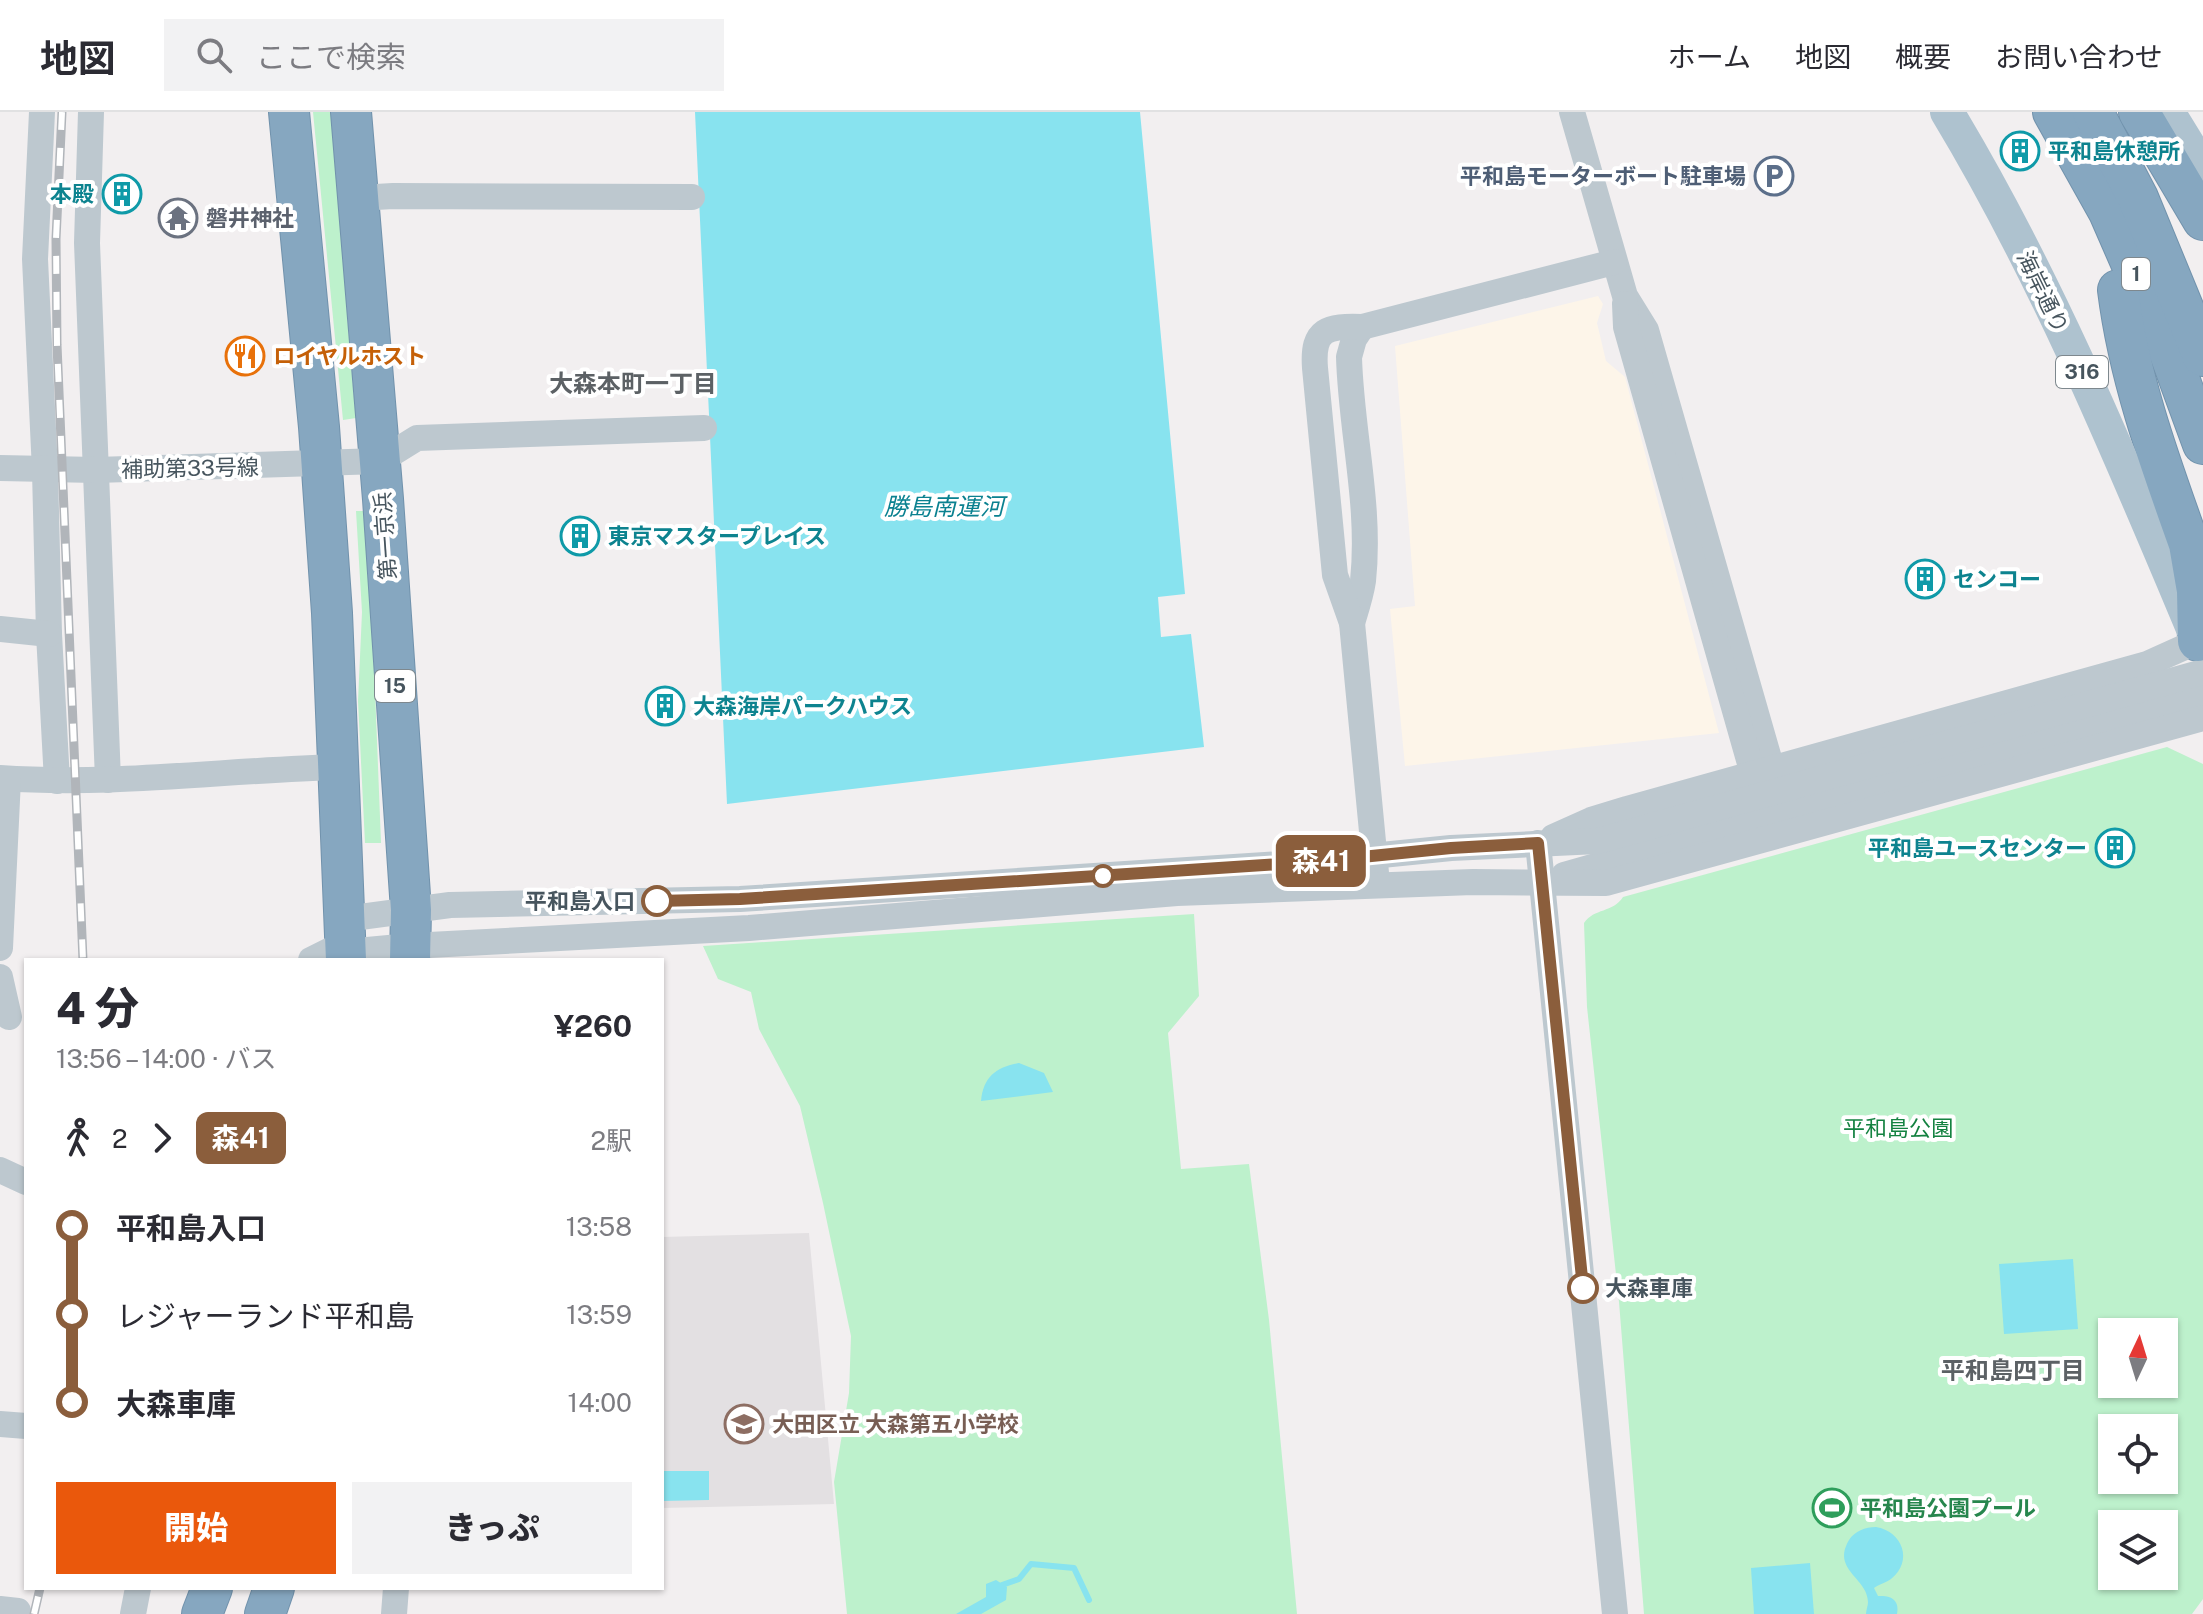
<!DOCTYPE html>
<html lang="ja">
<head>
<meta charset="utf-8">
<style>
  body { margin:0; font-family:"Public Sans","Noto Sans JP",sans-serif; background:#f2f2f3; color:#2b2b33; height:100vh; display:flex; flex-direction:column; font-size:30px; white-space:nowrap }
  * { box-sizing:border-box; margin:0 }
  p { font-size:26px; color:#7c7c81 }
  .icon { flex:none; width:44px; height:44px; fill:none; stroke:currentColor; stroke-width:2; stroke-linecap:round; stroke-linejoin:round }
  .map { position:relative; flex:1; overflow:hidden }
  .drawer { position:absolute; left:24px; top:846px; width:640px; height:632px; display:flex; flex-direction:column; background:#fff; border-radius:0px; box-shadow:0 2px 6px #0004 }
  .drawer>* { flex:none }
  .badge { padding:0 16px; border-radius:12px; font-size:28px; line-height:52px }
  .needle { width:52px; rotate:4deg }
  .fabs { position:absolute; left:2098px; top:1206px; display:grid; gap:16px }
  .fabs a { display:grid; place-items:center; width:80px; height:80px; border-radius:0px; background:#fff; box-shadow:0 2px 6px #0004; font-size:40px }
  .map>.badge { position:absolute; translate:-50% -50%; box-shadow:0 0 0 4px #fff }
  .legs { display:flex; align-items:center; gap:12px; height:88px; padding:0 32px; font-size:26px }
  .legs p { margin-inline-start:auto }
  .headline { display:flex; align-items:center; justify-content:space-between; height:136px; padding:0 32px }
  h1 { font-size:44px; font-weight:800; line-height:60px }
  .button { display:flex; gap:16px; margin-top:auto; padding:16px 32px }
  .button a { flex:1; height:92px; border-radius:0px; background:#ea580c; color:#fff; font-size:32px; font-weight:800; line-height:92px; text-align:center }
  .button a+a { background:#f2f2f3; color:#2b2b33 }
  ul { padding:0 32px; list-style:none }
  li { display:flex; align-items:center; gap:28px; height:88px; font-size:30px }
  li i { display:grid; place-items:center; width:12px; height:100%; margin:0 10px; background:currentColor }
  li i::after { content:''; width:20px; height:20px; margin:-10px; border:6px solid; border-radius:50%; background:#fff }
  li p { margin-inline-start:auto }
  li:first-child i { background:linear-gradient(#0000 50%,currentColor 0) }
  li:last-child i { background:linear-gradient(currentColor 50%,#0000 0) }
  header { display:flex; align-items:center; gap:48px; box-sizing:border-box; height:112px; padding:0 40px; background:#fff; border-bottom:2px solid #e1e1e2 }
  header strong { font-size:38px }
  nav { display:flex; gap:44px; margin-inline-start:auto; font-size:28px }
  .search { width:560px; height:72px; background:#f2f2f3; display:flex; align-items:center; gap:20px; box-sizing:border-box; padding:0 28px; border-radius:0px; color:#7c7c81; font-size:30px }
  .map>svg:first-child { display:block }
  .commercial { fill:#fdf5e9 }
  .education { fill:#e3e0e2 }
  .green { fill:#bdf1cc; fill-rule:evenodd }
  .water { fill:#88e3ef }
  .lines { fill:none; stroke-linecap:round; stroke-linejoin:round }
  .stream { stroke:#88e3ef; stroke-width:6 }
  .highway-casing { stroke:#7192ac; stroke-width:42 }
  .minor { stroke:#bdc8cf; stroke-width:26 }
  .major { stroke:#aec2cf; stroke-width:34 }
  .highway { stroke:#86a7c0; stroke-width:40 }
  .rail-casing { stroke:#b1b5ba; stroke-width:9 }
  .rail { stroke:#fff; stroke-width:6; stroke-dasharray:18; stroke-linecap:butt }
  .line-1-casing { stroke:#fff; stroke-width:18 }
  .line-1 { stroke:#8b5e3c; stroke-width:12 }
  .stop-1-dot { fill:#fff; stroke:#8b5e3c; stroke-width:4 }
  .labels { text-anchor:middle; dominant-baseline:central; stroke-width:8; stroke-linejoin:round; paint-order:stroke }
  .shield { fill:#fff; stroke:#7e888e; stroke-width:2 }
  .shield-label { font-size:20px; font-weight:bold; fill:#47555e }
  .culture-label { font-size:22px; font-weight:bold; fill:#0d838f; stroke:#fff; text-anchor:start }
  .service-label { font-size:22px; font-weight:bold; fill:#4e5e75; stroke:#fff; text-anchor:end }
  .worship-label { font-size:22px; font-weight:bold; fill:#5b616d; stroke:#fff; text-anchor:start }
  .street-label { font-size:22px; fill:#47555e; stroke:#fff }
  .food-label { font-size:22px; font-weight:bold; fill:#c56008; stroke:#fff; text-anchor:start }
  .stop-label { font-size:22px; font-weight:bold; fill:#47555e; stroke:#fff; text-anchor:end }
  .park-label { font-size:22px; fill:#148241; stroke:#fff }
  .education-label { font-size:22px; font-weight:bold; fill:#785e54; stroke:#fff; text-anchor:start }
  .leisure-label { font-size:22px; font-weight:bold; fill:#27864d; stroke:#fff; text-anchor:start }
  .neighbourhood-label { font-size:24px; font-weight:bold; fill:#5c6165; stroke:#fff }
  .water-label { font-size:24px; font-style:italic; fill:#0a8190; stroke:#fff }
</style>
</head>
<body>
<header>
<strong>地図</strong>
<div class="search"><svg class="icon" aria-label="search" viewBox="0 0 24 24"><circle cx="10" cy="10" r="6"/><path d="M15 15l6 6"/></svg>ここで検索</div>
<nav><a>ホーム</a><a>地図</a><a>概要</a><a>お問い合わせ</a></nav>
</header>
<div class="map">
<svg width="2203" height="1502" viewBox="0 0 2203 1502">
  <rect width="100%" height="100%" fill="#f2eff0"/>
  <!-- commercial -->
  <polygon class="commercial" points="1598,184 1603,192 1597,211 1606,249 1625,265 1719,621 1405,654 1390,497 1415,494 1395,234"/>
  <!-- education -->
  <polygon class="education" points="809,1121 834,1392 662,1396 662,1125"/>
  <!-- green -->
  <g class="green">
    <path d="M313,0H331C341,102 346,204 356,306L343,308Z"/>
    <polygon points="356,399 368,399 381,731 365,731 358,589 362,500"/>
    <path d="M2167,635L2203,652V1487L2192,1502H1644L1619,1190L1587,895L1584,811C1594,796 1613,801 1623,785ZM2112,1220H2164V1272H2112ZM2112,1316H2164V1368H2112ZM2112,1412H2164V1464H2112Z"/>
    <polygon points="1194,802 1199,884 1168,921 1181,1057 1249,1052 1269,1208 1297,1502 847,1502 834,1370 849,1281 851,1224 823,1091 800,994 759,917 751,880 718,867 703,834"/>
  </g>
  <!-- water -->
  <g class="water">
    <polygon points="695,0 1140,0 1185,482 1158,485 1161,525 1191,522 1204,635 727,692"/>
    <path d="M1019,951L1044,961L1053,980L981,989C983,965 996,955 1019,951Z"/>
    <polygon points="2073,1147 2078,1217 2004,1222 1999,1152"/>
    <polygon points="662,1359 709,1359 709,1388 662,1389"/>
    <path d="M1876,1415C1902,1419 1914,1449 1891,1467C1886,1471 1879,1472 1874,1476L1878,1484C1891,1483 1900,1488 1897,1502H1866C1866,1498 1868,1494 1868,1490C1868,1466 1831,1458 1849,1428C1855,1419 1865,1415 1876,1415Z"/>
    <polygon points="1810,1451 1814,1502 1754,1502 1751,1456"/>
    <polygon points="996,1468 1007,1475 1006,1488 981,1502 956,1502 986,1485 986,1472"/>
  </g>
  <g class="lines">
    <!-- stream -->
    <polyline class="stream" points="999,1477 1002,1473 1019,1467 1031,1452 1074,1456 1089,1488"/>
    <defs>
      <g id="highway">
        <polyline points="289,0 319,315 332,501 346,848"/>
        <polyline points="351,0 383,387 411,798 410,848"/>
        <polyline points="2053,0 2109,100 2166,231 2203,332"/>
        <polyline points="2093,0 2138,86 2203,244"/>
        <polyline points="2139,0 2203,108"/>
        <path d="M2118,178C2129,266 2159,348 2189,432L2197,479L2198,529"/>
        <polyline points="202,1502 212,1476"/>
        <polyline points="265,1502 274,1476"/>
      </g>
    </defs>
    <!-- highway casing -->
    <use href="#highway" class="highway-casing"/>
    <!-- minor -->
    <g class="minor">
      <polyline points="42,0 35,147 45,359 49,522 57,669"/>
      <polyline points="91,0 87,131 108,668"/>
      <polyline points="1572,0 1625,184 1646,218 1772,657"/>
      <polyline points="359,86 393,84 692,85"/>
      <polyline points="1625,192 1626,215 1753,662"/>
      <polyline points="0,356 96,358 380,349 417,326 704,316"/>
      <path d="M1352,511C1356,498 1361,483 1363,469C1371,393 1351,320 1349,245L1354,227L1362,215"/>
      <polyline points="0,517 49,522"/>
      <path d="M0,666C113,674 226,658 339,655"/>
      <polyline points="1553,725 1591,708 1627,697 2147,552 2198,529"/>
      <polyline points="1538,731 1615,1502"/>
      <path d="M1376,761L1352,511L1335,463L1315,256C1312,216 1328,214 1362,215L1614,150"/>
      <polyline points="1564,763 2203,582"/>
      <polyline points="345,807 450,793 740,787 1312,750 1451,736 1598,729 2203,560"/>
      <polyline points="0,836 8,667"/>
      <polyline points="346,840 410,834 749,816 1177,781 1473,770 1606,771 2203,606"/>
      <polyline points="311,848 345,831"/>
      <polyline points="0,865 9,905"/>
      <polyline points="0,1058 26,1070"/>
      <polyline points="0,1312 26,1314"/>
      <polyline points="0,1497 18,1499 18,1502"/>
      <polyline points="133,1502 138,1476"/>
      <polyline points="394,1502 396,1476"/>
    </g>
    <!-- major -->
    <g class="major">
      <path d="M1947,0C2046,164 2120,343 2194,519"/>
      <polyline points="2168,0 2203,57"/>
    </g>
    <!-- highway -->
    <use href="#highway" class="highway"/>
    <defs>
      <g id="rail">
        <polyline points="62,0 56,127 57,233 83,848"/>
        <polyline points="34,1502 40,1476"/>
      </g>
    </defs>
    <!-- rail casing -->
    <use href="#rail" class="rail-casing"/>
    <!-- rail -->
    <use href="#rail" class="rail"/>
  </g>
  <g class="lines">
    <defs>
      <polyline id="line-1" points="657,789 740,787 1312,750 1451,736 1538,731 1583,1176"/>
    </defs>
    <!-- line-1 casing -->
    <use href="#line-1" class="line-1-casing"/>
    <!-- line-1 -->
    <use href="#line-1" class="line-1"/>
  </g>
  <!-- icons -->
  <defs>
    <symbol id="building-ring" viewBox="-11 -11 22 22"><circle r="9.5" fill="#fff" stroke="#0f9aa8" stroke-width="1.5"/><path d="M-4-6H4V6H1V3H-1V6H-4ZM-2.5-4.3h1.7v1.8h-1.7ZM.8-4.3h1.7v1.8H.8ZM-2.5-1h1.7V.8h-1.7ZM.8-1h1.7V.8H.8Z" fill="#0f9aa8"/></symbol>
    <symbol id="parking-ring" viewBox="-11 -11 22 22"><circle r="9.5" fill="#fff" stroke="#5c6f8a" stroke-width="1.5"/><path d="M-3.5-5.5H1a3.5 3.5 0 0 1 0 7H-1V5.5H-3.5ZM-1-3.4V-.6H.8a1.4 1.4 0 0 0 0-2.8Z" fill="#5c6f8a"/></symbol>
    <symbol id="temple-ring" viewBox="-11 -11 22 22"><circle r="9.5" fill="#fff" stroke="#6b7280" stroke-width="1.5"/><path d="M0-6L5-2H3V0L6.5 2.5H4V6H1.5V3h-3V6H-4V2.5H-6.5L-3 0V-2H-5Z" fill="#6b7280"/></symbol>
    <symbol id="restaurant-ring" viewBox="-11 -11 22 22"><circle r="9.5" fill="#fff" stroke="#e8710a" stroke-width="1.5"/><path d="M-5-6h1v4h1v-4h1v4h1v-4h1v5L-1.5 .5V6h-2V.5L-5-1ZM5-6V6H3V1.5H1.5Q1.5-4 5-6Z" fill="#e8710a"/></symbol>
    <symbol id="school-ring" viewBox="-11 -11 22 22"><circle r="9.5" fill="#fff" stroke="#8d6e63" stroke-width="1.5"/><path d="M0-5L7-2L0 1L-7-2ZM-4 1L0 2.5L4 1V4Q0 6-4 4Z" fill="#8d6e63"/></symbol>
    <symbol id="stadium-ring" viewBox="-11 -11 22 22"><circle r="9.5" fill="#fff" stroke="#2e9e5b" stroke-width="1.5"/><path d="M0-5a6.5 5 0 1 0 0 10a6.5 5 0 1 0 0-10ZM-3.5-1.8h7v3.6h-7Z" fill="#2e9e5b"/></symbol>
  </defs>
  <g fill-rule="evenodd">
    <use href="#building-ring" x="1998" y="17" width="44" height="44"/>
    <use href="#parking-ring" x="1752" y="42" width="44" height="44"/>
    <use href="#building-ring" x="100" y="60" width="44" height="44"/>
    <use href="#temple-ring" x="156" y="84" width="44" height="44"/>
    <use href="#restaurant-ring" x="223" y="222" width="44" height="44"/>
    <use href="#building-ring" x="558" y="402" width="44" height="44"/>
    <use href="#building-ring" x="1903" y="445" width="44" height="44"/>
    <use href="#building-ring" x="643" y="572" width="44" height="44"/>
    <use href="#building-ring" x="2093" y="714" width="44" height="44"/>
    <use href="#school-ring" x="722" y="1290" width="44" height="44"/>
    <use href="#stadium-ring" x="1810" y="1374" width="44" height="44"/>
  </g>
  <!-- markers -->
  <g class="stop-1-dot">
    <circle cx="1103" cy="764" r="10"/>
    <circle cx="657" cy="789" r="14"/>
    <circle cx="1583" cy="1176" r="14"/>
  </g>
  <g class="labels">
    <!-- shield labels -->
    <g class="shield">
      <rect x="2122" y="146" width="28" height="32" rx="6"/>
      <rect x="2056" y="244" width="52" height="32" rx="6"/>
      <rect x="375" y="558" width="40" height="32" rx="6"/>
    </g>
    <g class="shield-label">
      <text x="2136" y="162">1</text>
      <text x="2082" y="260">316</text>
      <text x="395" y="574">15</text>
    </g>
    <!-- culture labels -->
    <g class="culture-label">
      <text x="2048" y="39">平和島休憩所</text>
      <text x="94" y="82" text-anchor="end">本殿</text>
      <text x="608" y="424">東京マスタープレイス</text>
      <text x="1953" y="467">センコー</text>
      <text x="693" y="594">大森海岸パークハウス</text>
      <text x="2087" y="736" text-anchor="end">平和島ユースセンター</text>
    </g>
    <!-- service labels -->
    <g class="service-label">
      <text x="1746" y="64">平和島モーターボート駐車場</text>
    </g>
    <!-- worship labels -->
    <g class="worship-label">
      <text x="206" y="106">磐井神社</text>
    </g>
    <!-- street labels -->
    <g class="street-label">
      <text transform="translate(2043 180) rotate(64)">海岸通り</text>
      <text transform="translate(190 356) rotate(-1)">補助第33号線</text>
      <text transform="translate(385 424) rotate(-94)">第一京浜</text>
    </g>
    <!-- food labels -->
    <g class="food-label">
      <text x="273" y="244">ロイヤルホスト</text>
    </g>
    <!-- stop labels -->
    <g class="stop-label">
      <text x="635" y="789">平和島入口</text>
      <text x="1605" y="1176" text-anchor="start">大森車庫</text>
    </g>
    <!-- park labels -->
    <g class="park-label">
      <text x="1898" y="1016">平和島公園</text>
    </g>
    <!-- education labels -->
    <g class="education-label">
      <text x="772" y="1312">大田区立 大森第五小学校</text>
    </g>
    <!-- leisure labels -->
    <g class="leisure-label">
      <text x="1860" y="1396">平和島公園プール</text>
    </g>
    <!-- neighbourhood labels -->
    <g class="neighbourhood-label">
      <text x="633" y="271">大森本町一丁目</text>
      <text x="2013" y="1258">平和島四丁目</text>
    </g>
    <!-- water labels -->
    <g class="water-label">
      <text x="944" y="394">勝島南運河</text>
    </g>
  </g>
</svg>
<div class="fabs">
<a><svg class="needle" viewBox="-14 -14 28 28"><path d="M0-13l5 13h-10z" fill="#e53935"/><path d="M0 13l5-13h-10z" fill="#7c7c81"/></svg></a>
<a><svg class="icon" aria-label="locate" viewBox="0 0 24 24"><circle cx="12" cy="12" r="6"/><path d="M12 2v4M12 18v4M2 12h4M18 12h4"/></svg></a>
<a><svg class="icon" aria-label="layers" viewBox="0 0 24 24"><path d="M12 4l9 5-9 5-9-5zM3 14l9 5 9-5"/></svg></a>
</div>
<b class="badge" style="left:1321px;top:749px;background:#8b5e3c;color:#fff">森41</b>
<section class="drawer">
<div class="headline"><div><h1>4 分</h1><p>13:56 – 14:00 · バス</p></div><b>¥260</b></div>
<div class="legs"><svg class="icon" aria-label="walk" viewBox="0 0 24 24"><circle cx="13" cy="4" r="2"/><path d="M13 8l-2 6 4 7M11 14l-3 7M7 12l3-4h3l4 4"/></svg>2<svg class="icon" aria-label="forward" viewBox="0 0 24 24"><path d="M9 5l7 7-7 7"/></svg><b class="badge" style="background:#8b5e3c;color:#fff">森41</b><p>2駅</p></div>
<ul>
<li><i style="color:#8b5e3c"></i><b>平和島入口</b><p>13:58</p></li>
<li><i style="color:#8b5e3c"></i><span>レジャーランド平和島</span><p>13:59</p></li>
<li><i style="color:#8b5e3c"></i><b>大森車庫</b><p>14:00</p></li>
</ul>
<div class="button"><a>開始</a><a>きっぷ</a></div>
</section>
</div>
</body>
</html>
